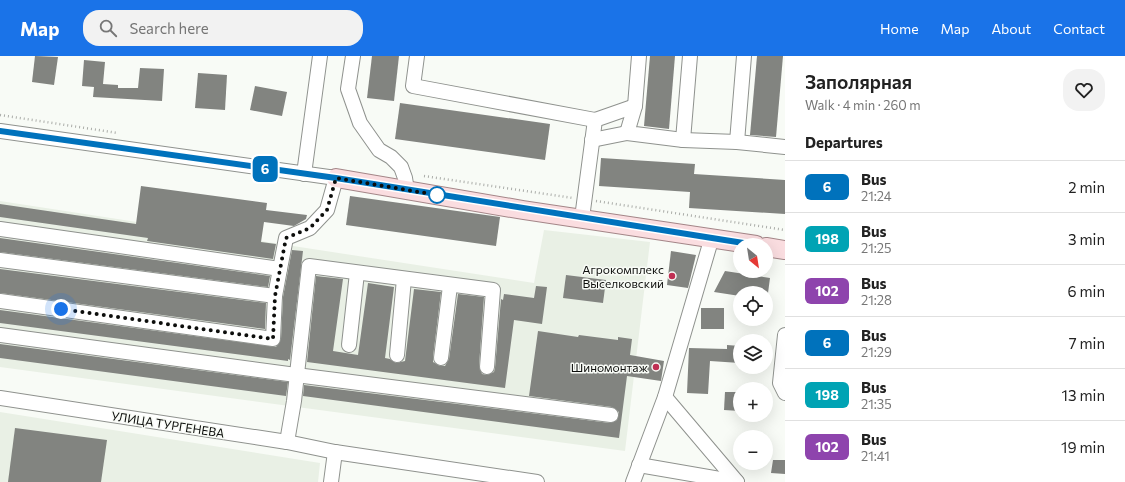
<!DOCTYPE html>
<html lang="en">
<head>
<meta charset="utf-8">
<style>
  body { margin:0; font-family:Commissioner,sans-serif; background:#f2f2f2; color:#222; height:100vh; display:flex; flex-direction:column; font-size:15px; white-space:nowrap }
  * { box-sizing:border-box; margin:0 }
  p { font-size:13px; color:#767676 }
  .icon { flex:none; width:22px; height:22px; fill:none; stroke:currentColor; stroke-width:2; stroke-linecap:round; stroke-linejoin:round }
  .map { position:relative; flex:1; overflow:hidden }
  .panel { display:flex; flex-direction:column; background:#fff; width:340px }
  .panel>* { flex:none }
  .badge { padding:0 8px; border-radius:6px; font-size:14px; line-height:26px }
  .needle { width:26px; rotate:150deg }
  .tools { position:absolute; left:733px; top:182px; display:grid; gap:8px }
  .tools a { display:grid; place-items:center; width:40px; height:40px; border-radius:50%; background:#fff; box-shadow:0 4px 16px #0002; font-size:20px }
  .you { position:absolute; width:20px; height:20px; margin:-10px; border:3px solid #fff; border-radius:50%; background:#1a73e8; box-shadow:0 0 0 6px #1a73e833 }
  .map>.badge { position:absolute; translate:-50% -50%; box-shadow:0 0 0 2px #fff }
  h2 { padding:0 20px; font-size:15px; line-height:36px }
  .round { display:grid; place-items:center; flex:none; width:42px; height:42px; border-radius:16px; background:#f2f2f2 }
  .head { display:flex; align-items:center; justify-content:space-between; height:68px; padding:0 20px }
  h1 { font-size:19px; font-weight:600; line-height:30px }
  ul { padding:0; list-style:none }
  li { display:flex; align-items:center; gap:12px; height:52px; padding:0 20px; border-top:1px solid #e0e0e0 }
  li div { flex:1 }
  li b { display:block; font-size:15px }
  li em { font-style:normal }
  li .badge { min-width:44px; font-weight:700; text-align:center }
  header { display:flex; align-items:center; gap:24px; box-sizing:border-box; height:56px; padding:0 20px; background:#1a73e8; color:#fff }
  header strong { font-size:19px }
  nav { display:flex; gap:22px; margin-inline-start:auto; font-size:14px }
  .search { width:280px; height:36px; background:#f2f2f2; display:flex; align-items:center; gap:10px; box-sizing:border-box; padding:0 14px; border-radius:16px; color:#767676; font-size:15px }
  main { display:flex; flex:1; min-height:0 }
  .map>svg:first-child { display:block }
  .built { fill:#e9f0e5 }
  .building { fill:#828480 }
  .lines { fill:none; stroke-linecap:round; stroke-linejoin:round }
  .minor-casing { stroke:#8f928e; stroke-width:16 }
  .major-casing { stroke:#a48688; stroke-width:20 }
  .path { stroke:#abada9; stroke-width:2.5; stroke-dasharray:1 3; stroke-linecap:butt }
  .minor { stroke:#fff; stroke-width:14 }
  .major { stroke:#fadde0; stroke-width:18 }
  .line-casing { stroke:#fff; stroke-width:9 }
  .line { stroke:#0072bc; stroke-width:6 }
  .walk { stroke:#0d0e0c; stroke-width:4; stroke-dasharray:0 7.2 }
  .stop-dot { fill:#fff; stroke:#0072bc; stroke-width:2 }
  .poi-dot { fill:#bf2f53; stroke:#f8fbf6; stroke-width:1.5 }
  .labels { text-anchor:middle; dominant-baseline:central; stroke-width:3; stroke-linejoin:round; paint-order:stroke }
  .poi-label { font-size:12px; fill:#0d0e0c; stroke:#f8fbf6; text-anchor:end }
  .street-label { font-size:12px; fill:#0d0e0c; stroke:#f8fbf6 }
</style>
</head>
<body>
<header>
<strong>Map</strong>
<div class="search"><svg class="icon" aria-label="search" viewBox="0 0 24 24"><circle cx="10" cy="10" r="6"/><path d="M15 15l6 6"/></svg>Search here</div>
<nav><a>Home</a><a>Map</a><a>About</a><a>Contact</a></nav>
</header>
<main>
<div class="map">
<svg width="785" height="426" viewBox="0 0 785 426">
  <rect width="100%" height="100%" fill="#f8fbf6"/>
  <!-- built -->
  <g class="built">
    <polygon points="0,145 534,227 544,174 650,186 625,395 0,311"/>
    <polygon points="0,356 320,407 318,426 0,426"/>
  </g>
  <!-- building -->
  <g class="building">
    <polygon points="35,0 58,1 54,29 32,26"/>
    <polygon points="372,0 399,0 394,45 367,42"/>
    <polygon points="650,0 675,0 669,73 644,70"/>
    <polygon points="757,0 783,0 776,81 750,79"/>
    <polygon points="84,4 105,6 103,28 118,29 118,32 138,32 140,12 164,13 162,45 93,41 94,31 82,30"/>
    <polygon points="198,17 227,19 225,54 195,52"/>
    <polygon points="255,30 287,36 282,60 250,54"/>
    <polygon points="400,47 550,68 545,104 395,83"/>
    <polygon points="601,102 695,108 694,118 785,124 785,158 689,152 690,136 599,130"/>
    <polygon points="141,130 267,147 266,154 307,159 306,163 294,170 264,166 261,186 276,188 273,203 147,185 148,182 0,161 0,148 136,168"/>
    <polygon points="350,140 500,161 496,190 346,169"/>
    <polygon points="0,182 270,220 268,231 0,196"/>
    <polygon points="292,194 303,195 290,304 288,303 288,305 0,267 0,254 276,291 281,283 283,241"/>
    <polygon points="671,195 696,199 688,232 667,229"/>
    <polygon points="0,213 266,247 265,273 0,237"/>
    <polygon points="725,215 770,222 768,237 740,237 740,240 714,236"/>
    <polygon points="566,219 606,224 603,247 563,242"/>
    <polygon points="316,220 343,223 333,295 358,299 368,227 394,231 385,302 390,303 396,307 405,305 414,233 441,236 433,301 433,306 440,310 445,310 449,303 458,238 484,241 479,310 482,318 487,319 494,316 495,312 501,243 503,244 504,238 534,242 536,230 547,231 542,268 514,264 505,332 307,306"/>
    <rect x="701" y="252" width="23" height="21"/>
    <polygon points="538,275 578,281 579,279 618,284 618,281 632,283 630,299 664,305 661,325 627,320 619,382 303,340 304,329 610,367 617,364 619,356 612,351 529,340"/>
    <polygon points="0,288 288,326 286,340 0,302"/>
    <polygon points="727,289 740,290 740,307 710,305 708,338 687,337 689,292 727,293"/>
    <polygon points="725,336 740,336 740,355 724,354"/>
    <polygon points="15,372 107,384 101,426 8,426"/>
    <polygon points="773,404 785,404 785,418 771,417"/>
  </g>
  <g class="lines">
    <defs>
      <g id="minor">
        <polyline points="353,0 348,33 360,67 379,94 391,101 401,111 405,122 407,134"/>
        <polyline points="417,0 413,30 595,64"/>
        <polyline points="639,0 635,50 627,77 683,84 737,86 785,91"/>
        <polyline points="0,75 336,122 327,154 310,172 286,182 280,213"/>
        <polyline points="592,84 627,77"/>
        <polyline points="683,84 690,0"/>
        <polyline points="737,86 744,0"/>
        <polyline points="304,118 320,0"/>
        <polyline points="582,162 595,64 635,50"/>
        <polyline points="0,173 280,213 275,240"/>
        <polyline points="0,204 275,240 273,283 0,245"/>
        <polyline points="0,279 296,319 611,359"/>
        <polyline points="785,279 780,327 785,337"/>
        <polyline points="349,289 357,217"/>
        <polyline points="397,299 404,223"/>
        <polyline points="441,302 450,230"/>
        <polyline points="665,341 737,426"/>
        <polyline points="0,342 287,386 335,396 537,426"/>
        <polyline points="287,386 294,345 309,210 493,234 487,311"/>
        <polyline points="639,409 737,426"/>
        <polyline points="331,426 335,396"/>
        <polyline points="633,426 665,341 712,181"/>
      </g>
      <g id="major">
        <polyline points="336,122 523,154 756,189"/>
        <polyline points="766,191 785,194"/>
      </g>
    </defs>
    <!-- minor casing -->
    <use href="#minor" class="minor-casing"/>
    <!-- major casing -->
    <use href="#major" class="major-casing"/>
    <!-- path -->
    <g class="path">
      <polyline points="0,59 118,77"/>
      <polyline points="424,120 573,142"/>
      <polyline points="596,145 785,174"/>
    </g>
    <!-- minor -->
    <use href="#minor" class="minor"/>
    <!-- major -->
    <use href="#major" class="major"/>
  </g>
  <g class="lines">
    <defs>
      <polyline id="line" points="0,75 336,122 756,189"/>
    </defs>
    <!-- line casing -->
    <use href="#line" class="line-casing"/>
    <!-- line -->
    <use href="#line" class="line"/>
    <!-- walk -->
    <polyline class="walk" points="61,253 273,283 275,240 286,182 310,172 327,154 336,122 437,139"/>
  </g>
  <!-- markers -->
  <circle class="stop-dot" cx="437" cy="139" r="8"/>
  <g class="poi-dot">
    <circle cx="672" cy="220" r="4"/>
    <circle cx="656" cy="311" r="4"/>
  </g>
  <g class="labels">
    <!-- poi labels -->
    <g class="poi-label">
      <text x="664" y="213">Агрокомплекс<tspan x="664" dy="14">Выселковский</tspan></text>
      <text x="648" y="311">Шиномонтаж</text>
    </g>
    <!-- street labels -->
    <g class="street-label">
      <text transform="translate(168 368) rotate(9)">УЛИЦА ТУРГЕНЕВА</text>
    </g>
  </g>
</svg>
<div class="tools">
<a><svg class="needle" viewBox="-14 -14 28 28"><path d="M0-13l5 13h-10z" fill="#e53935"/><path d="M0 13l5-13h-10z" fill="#767676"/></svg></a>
<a><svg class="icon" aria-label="locate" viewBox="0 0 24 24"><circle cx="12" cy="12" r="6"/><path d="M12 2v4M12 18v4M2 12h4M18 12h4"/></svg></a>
<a><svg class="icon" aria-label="layers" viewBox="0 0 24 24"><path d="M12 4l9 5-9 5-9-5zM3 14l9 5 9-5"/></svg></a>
<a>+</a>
<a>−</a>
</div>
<div class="you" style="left:61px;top:253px"></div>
<b class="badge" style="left:265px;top:113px;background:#0072bc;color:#fff">6</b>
</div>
<section class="panel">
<div class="head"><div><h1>Заполярная</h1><p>Walk · 4 min · 260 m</p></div><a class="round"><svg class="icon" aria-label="heart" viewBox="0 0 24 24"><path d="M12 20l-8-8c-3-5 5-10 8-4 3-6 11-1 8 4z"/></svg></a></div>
<h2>Departures</h2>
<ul>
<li><span class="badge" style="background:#0072bc;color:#fff">6</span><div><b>Bus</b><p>21:24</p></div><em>2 min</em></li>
<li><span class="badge" style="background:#00a3b4;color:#fff">198</span><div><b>Bus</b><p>21:25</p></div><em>3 min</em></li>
<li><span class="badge" style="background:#8e44ad;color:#fff">102</span><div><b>Bus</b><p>21:28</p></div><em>6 min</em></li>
<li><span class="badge" style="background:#0072bc;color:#fff">6</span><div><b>Bus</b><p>21:29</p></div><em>7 min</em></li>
<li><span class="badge" style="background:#00a3b4;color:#fff">198</span><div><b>Bus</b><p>21:35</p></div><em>13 min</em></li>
<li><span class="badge" style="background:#8e44ad;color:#fff">102</span><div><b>Bus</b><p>21:41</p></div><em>19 min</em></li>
</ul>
</section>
</main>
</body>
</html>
